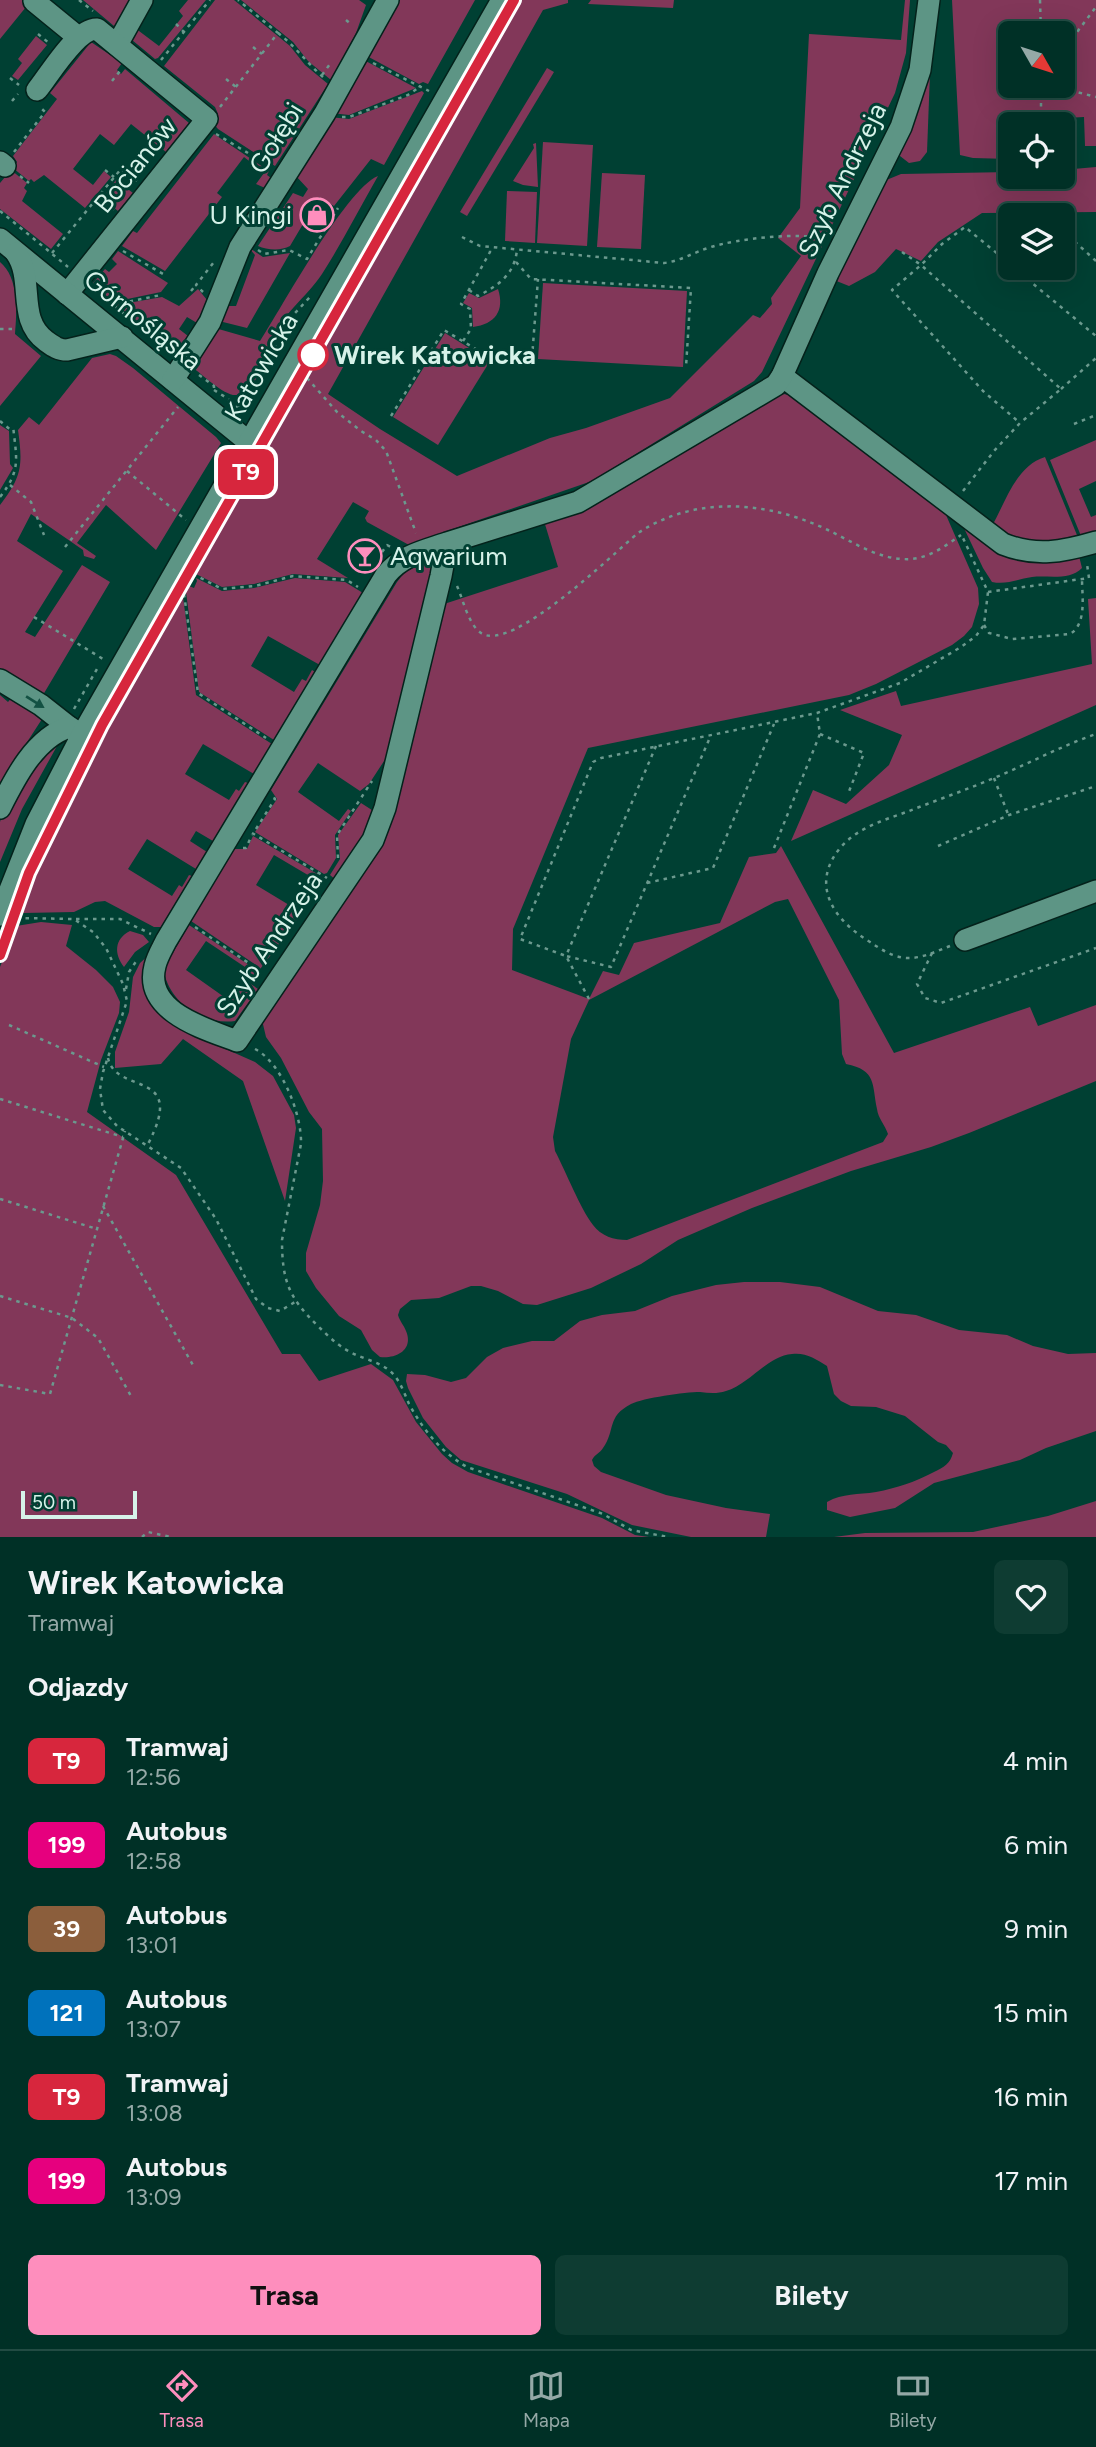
<!DOCTYPE html>
<html lang="pl">
<head>
<meta charset="utf-8">
<style>
  body { margin:0; font-family:Figtree,sans-serif; background:#0e3c32; color:#f1f3f6; height:100vh; display:flex; flex-direction:column; font-size:26px; white-space:nowrap }
  * { box-sizing:border-box; margin:0 }
  p { font-size:23px; color:#95a9a7 }
  .icon { flex:none; width:38px; height:38px; fill:none; stroke:currentColor; stroke-width:2; stroke-linecap:round; stroke-linejoin:round }
  .map { position:relative; height:1537px; overflow:hidden }
  .drawer { display:flex; flex-direction:column; background:#003026; flex:1 }
  .drawer>* { flex:none }
  .badge { padding:0 14px; border-radius:10px; font-size:24px; line-height:46px }
  .needle { width:46px; rotate:129deg }
  .controls { position:absolute; left:998px; top:21px; display:grid; gap:14px }
  .controls a { display:grid; place-items:center; width:77px; height:77px; border-radius:10px; background:#003026; box-shadow:0 7px 28px #0002,0 0 0 2px #224b43; font-size:35px }
  .scale { position:absolute; left:21px; bottom:18px; width:116px; box-sizing:border-box; padding-left:7px; border:4px solid #d6f2e9; border-top:0; font-size:19px; line-height:24px; white-space:nowrap; color:#d6f2e9; -webkit-text-stroke:5px #004033; paint-order:stroke }
  .map>.badge { position:absolute; translate:-50% -50%; box-shadow:0 0 0 4px #fff }
  h2 { padding:0 28px; font-size:26px; line-height:63px }
  .round { display:grid; place-items:center; flex:none; width:74px; height:74px; border-radius:10px; background:#0e3c32 }
  .headline { display:flex; align-items:center; justify-content:space-between; height:119px; padding:0 28px }
  h1 { font-size:33px; font-weight:700; line-height:52px }
  .primary-button { display:flex; gap:14px; margin-top:auto; padding:14px 28px }
  .primary-button a { flex:1; height:80px; border-radius:10px; background:#fe8ebd; color:#111; font-size:28px; font-weight:700; line-height:80px; text-align:center }
  .primary-button a+a { background:#0e3c32; color:#f1f3f6 }
  ul { padding:0; list-style:none }
  li { display:flex; align-items:center; gap:21px; height:84px; padding:0 28px }
  li div { flex:1 }
  li b { display:block; font-size:26px }
  li em { font-style:normal }
  li .badge { min-width:77px; font-weight:700; text-align:center }
  .dock { display:flex; justify-content:space-around; align-items:center; height:98px; border-top:2px solid #224b43; background:#003026; font-size:19px; color:#95a9a7 }
  .dock a { display:grid; justify-items:center; gap:4px }
  .dock .current { color:#fe8ebd }
  .map>svg:first-child { display:block }
  .green { fill:#823759; fill-rule:evenodd }
  .lines { fill:none; stroke-linecap:round; stroke-linejoin:round }
  .minor-casing { stroke:#04221b; stroke-width:24 }
  .path { stroke:#6b998e; stroke-width:2.5; stroke-dasharray:3.5 5; stroke-linecap:butt }
  .minor { stroke:#5d9585; stroke-width:21 }
  .tram { stroke:#93bab0; stroke-width:2 }
  .oneway { fill:#135143 }
  .line-casing { stroke:#fff; stroke-width:16 }
  .line { stroke:#d7263d; stroke-width:10 }
  .stop-dot { fill:#fff; stroke:#d7263d; stroke-width:3.5 }
  .labels { text-anchor:middle; dominant-baseline:central; stroke-width:6; stroke-linejoin:round; paint-order:stroke }
  .street-label { font-size:26px; fill:#d6f2e9; stroke:#004033 }
  .poi-label { font-size:26px; fill:#d6f2e9; stroke:#004033; text-anchor:end }
  .stop-label { font-size:26px; font-weight:bold; fill:#d6f2e9; stroke:#004033; text-anchor:start }
</style>
</head>
<body>
<div class="map">
<svg width="1096" height="1537" viewBox="0 0 1096 1537">
  <rect width="100%" height="100%" fill="#004033"/>
  <!-- green -->
  <g class="green">
    <polygon points="0,0 27,0 26,7 0,39"/>
    <polygon points="83,0 137,0 120,31"/>
    <polygon points="188,0 206,0 158,58 155,59 126,35 135,28 159,46 183,16 179,11"/>
    <polygon points="215,0 234,0 290,46 305,65 328,84 275,166 218,129 212,122 218,114 215,107 164,66"/>
    <polygon points="241,0 359,0 366,5 356,33 331,80 308,61 293,42"/>
    <polygon points="393,0 475,0 428,84 423,82 419,84 365,55"/>
    <polygon points="517,0 568,0 568,3 543,10 328,394 380,429 457,476 550,438 586,428 670,398 753,315 760,318 772,304 771,298 801,256 778,238 800,208 809,34 901,40 905,0 910,0 906,53 895,93 762,372 754,381 592,481 438,534 409,545 367,522 365,518 369,511 353,502 317,559 348,578 293,574 254,584 222,587 196,574 203,562 200,560 294,398"/>
    <polygon points="591,0 674,0 673,8 588,4"/>
    <path d="M952,0H1096V146H1085L1084,117L1048,119L1047,124H1010V159L973,158L960,155ZM1010,33H1062V86H1010Z"/>
    <polygon points="36,36 47,45 18,80 12,76 22,63 18,59"/>
    <polygon points="91,42 122,63 117,70 121,74 125,69 189,123 166,152 131,124 114,145 100,134 73,169 93,185 104,171 111,177 85,208 44,175 34,182 31,179 29,181 13,168 17,162 13,156 57,99 50,93"/>
    <polygon points="362,59 416,88 349,115 331,113"/>
    <polygon points="547,68 554,72 467,216 460,212"/>
    <polygon points="930,73 927,152 920,161 909,163 900,156 899,150"/>
    <path d="M422,91L424,93L384,165L371,159L334,206L319,197L290,246C281,251 267,250 258,246L293,193L303,197L308,189L296,176L329,117L349,119Z"/>
    <polygon points="214,134 269,171 267,175 271,178 265,188 256,184 264,173 244,157 217,193 222,197 165,271 122,246 133,231 137,233"/>
    <polygon points="543,142 593,145 587,246 537,243"/>
    <polygon points="536,143 538,187 523,185 513,181 534,148 533,144"/>
    <polygon points="1096,167 1096,212 982,213 938,242 921,261 896,249 875,272 849,286 834,280 884,181 901,174 1010,172 1010,177 1062,177 1062,170"/>
    <polygon points="11,170 27,183 24,188 27,191 22,201 63,234 51,249 0,209 0,183"/>
    <polygon points="602,173 645,175 641,249 597,247"/>
    <path d="M378,176C359,209 342,243 322,274C307,297 278,318 270,343C266,359 256,391 237,395C225,397 202,374 192,367L215,328L260,341C282,307 346,189 378,176Z"/>
    <polygon points="116,180 133,193 118,211 102,198"/>
    <polygon points="507,191 537,192 535,243 505,241"/>
    <polygon points="248,247 263,257 290,253 247,328 219,321 224,306 236,306 255,255"/>
    <polygon points="118,251 168,283 161,292 113,302 93,283 105,269 109,272 117,264 112,259"/>
    <path d="M0,262C19,278 17,311 15,334L41,356L0,406Z"/>
    <polygon points="543,283 687,291 683,367 538,359"/>
    <polygon points="198,289 207,300 197,323 187,317 179,329 188,336 177,354 117,305 162,297 179,306"/>
    <path d="M498,289C505,311 495,324 473,327L472,308L463,303L469,293L479,298Z"/>
    <polygon points="445,333 490,361 438,445 393,417"/>
    <path d="M110,354L116,356L133,368L216,437L221,443L156,550L106,505L77,543L96,556L94,559L84,556L83,550L31,514L17,541L63,571L25,632L35,637L82,565L110,582L40,700L0,670V505C22,477 23,465 18,430L29,417L39,425L92,358Z"/>
    <path d="M784,394L792,396L939,507L946,515L978,588L979,604L972,627L964,636L952,645L876,684L849,695L588,748L513,929L512,970L589,999L603,971L619,975L634,943L720,923L749,857L776,853L781,846L894,1053L1030,1007L1038,1026L1096,1005V1081L969,1133L931,1147L851,1171L752,1208L678,1240L641,1264L591,1288L537,1305L523,1304L498,1291L481,1286H471L439,1298L411,1300L400,1309L398,1315C400,1322 404,1325 406,1331C414,1350 396,1359 380,1357L372,1350L361,1330L339,1316L316,1288L306,1271V1253L320,1205L323,1181L322,1129L309,1112L281,1058L266,1037L262,1020L365,868L441,605L558,567L544,521L777,395ZM788,899L839,1000L842,1054L846,1064C877,1070 872,1085 877,1109C878,1118 885,1125 888,1134L883,1142L627,1240C614,1240 601,1236 593,1225C580,1208 566,1172 555,1151L553,1137L571,1039L589,1000L775,902Z"/>
    <polygon points="0,425 9,431 10,464 13,468 0,490"/>
    <polygon points="1096,440 1096,481 1079,489 1091,517 1096,515 1096,532 1081,536 1050,460"/>
    <path d="M1045,457L1079,540C1044,543 1022,546 992,526C1006,501 1016,466 1045,457Z"/>
    <path d="M962,524L1079,556L1082,568C1070,581 1048,575 1032,577C1018,579 1007,585 992,582L983,568Z"/>
    <polygon points="423,562 430,562 432,567 386,758 369,784 360,791 318,763 298,792 339,821 348,809 351,811 335,835 336,858 327,873 324,874 255,832 277,799 271,790 397,582 404,573"/>
    <polygon points="196,578 222,591 254,588 295,578 345,582 363,593 320,665 268,636 251,666 294,692 302,679 306,681 312,670 315,672 274,740 199,692 186,592 189,586 194,588 197,581"/>
    <path d="M183,597L196,695L272,744L254,774L203,744L185,774L229,800L236,789L239,791L245,782L248,783L213,841L196,831L190,841L207,852L196,869L147,839L128,869L172,896L179,885L182,887L189,875L192,876L161,927H154L105,901L95,902L74,912L23,913L19,909C54,813 107,721 157,632H162Z"/>
    <polygon points="1096,598 1096,705 791,841 813,790 846,804 889,765 902,735 840,710 896,691 901,706 1092,664 1088,599"/>
    <polygon points="0,695 8,702 14,695 42,719 0,784"/>
    <path d="M62,737L22,809L0,862C0,850 0,834 0,822C9,787 37,762 62,737Z"/>
    <polygon points="361,803 375,812 371,824 337,881 330,875 340,859 338,835"/>
    <polygon points="253,836 319,875 320,879 318,881 274,855 256,885 299,911 307,900 310,902 255,976 250,973 256,965 191,921 234,849 247,849"/>
    <polygon points="41,922 72,925 66,946 96,970 113,987 120,1002 119,1013 101,1060 87,1112 176,1175 282,1354 300,1354 319,1381 371,1364 393,1380 416,1422 442,1454 452,1463 468,1472 602,1518 635,1535 649,1537 0,1537 0,967 16,926"/>
    <path d="M189,925L249,965L248,969L206,941L186,970L227,999L234,989L238,991L245,980L258,989L235,1021C205,1025 173,1005 165,976H161L166,956L170,958Z"/>
    <path d="M130,931L143,935L149,942L135,952L124,967C114,954 114,939 130,931Z"/>
    <path d="M150,954C135,980 155,1011 176,1027L255,1062L273,1076L294,1115L296,1128L285,1201L243,1081L183,1039L161,1064L115,1068V1052L129,1012L133,977L140,963Z"/>
    <path d="M744,1282H780L820,1287L878,1311L916,1315L959,1330L1007,1335L1033,1346L1068,1354L1096,1353V1431L1046,1448L1020,1460L934,1483L895,1508L850,1517L827,1510V1502C843,1493 858,1495 876,1492C897,1488 915,1482 934,1472C944,1467 950,1464 953,1453L946,1445L938,1442L905,1416L876,1407L851,1406L841,1401L834,1394L827,1366C816,1359 805,1352 792,1354C767,1356 750,1384 726,1391C717,1394 709,1393 700,1392C685,1392 643,1398 631,1404C606,1417 616,1430 603,1448C600,1453 595,1454 592,1460L594,1466L601,1472L666,1495L726,1508L770,1514L766,1537H691L632,1525L567,1494L461,1460L446,1447L423,1418L408,1388L406,1381L407,1374L425,1375L451,1382L466,1378L487,1357L503,1348L532,1341H554L580,1321L602,1315L635,1311L672,1296L716,1285Z"/>
    <polygon points="1096,1501 1096,1537 834,1537 865,1533 973,1532 1048,1516"/>
  </g>
  <g class="lines">
    <defs>
      <g id="minor">
        <polyline points="34,1 78,37"/>
        <polyline points="117,45 142,0"/>
        <path d="M37,90C50,74 77,28 97,29L207,119L67,294"/>
        <polyline points="0,162 5,166"/>
        <polyline points="0,239 250,443"/>
        <path d="M16,253C35,280 16,319 46,341C53,346 58,350 67,350L122,337"/>
        <path d="M782,376L1003,544C1036,557 1062,552 1096,542"/>
        <polyline points="173,380 210,322 240,247 325,113 388,0"/>
        <path d="M447,543C424,551 402,555 386,575L166,941C162,949 157,957 155,966C143,1012 206,1029 237,1041L373,840L385,808L441,576L447,543L578,502L776,385L782,376L828,273L901,127L920,70L929,0"/>
        <polyline points="0,680 41,705 69,727"/>
        <path d="M0,808C15,778 35,738 69,727L82,735"/>
        <polyline points="0,915 36,824 82,735 502,0"/>
        <polyline points="965,940 1096,891"/>
      </g>
    </defs>
    <!-- minor casing -->
    <use href="#minor" class="minor-casing"/>
    <!-- path -->
    <g class="path">
      <polyline points="79,0 93,11"/>
      <polyline points="1040,0 1041,33"/>
      <polyline points="346,20 352,25"/>
      <polyline points="176,24 184,32"/>
      <path d="M278,33C295,46 307,63 323,77"/>
      <polyline points="38,34 49,43"/>
      <polyline points="253,47 262,54"/>
      <polyline points="1062,52 1096,7"/>
      <polyline points="161,60 210,0"/>
      <polyline points="373,63 429,91"/>
      <polyline points="322,75 330,64"/>
      <polyline points="10,78 19,85"/>
      <polyline points="226,79 236,87"/>
      <polyline points="112,81 120,71"/>
      <polyline points="1041,86 1041,124"/>
      <polyline points="1054,86 1096,97"/>
      <polyline points="12,101 18,94"/>
      <polyline points="220,107 278,33 238,0"/>
      <polyline points="342,117 349,117 408,95 421,86"/>
      <polyline points="216,134 248,153"/>
      <polyline points="14,152 45,112 41,108"/>
      <polyline points="105,170 114,177"/>
      <polyline points="20,176 29,183"/>
      <polyline points="131,176 140,164"/>
      <polyline points="98,197 114,210"/>
      <polyline points="0,211 68,267"/>
      <polyline points="1062,230 1096,261"/>
      <path d="M462,237L480,246L664,263C681,261 694,252 711,247C736,239 802,231 826,240"/>
      <polyline points="258,250 264,254 289,250 307,259 338,208"/>
      <polyline points="123,251 163,274"/>
      <polyline points="902,252 921,265 892,290 983,391 1020,423"/>
      <polyline points="52,253 121,169 137,181"/>
      <polyline points="516,262 531,279 691,288 686,367"/>
      <polyline points="1014,268 1096,336"/>
      <polyline points="95,290 171,352"/>
      <path d="M469,290L478,296C499,285 515,274 517,249"/>
      <polyline points="191,291 196,285"/>
      <polyline points="203,292 196,285 214,262"/>
      <polyline points="113,305 161,295"/>
      <polyline points="0,329 14,329"/>
      <polyline points="463,341 471,329 470,309 461,304 490,252 490,248"/>
      <polyline points="487,356 492,348 513,356 532,358 538,279"/>
      <polyline points="199,375 214,386 214,389"/>
      <polyline points="307,378 337,412 361,431 376,440 386,451 416,533"/>
      <polyline points="1061,389 1096,358"/>
      <polyline points="214,390 233,402 253,392 275,352 276,340 283,326 310,297"/>
      <polyline points="236,407 255,397"/>
      <polyline points="391,416 444,330 494,360"/>
      <polyline points="0,421 13,432"/>
      <polyline points="1074,424 1096,415"/>
      <polyline points="127,471 186,520"/>
      <polyline points="10,485 31,502 44,535"/>
      <polyline points="963,491 994,451 1020,423 1061,389 921,265 942,244 965,227 1010,264"/>
      <path d="M0,497C22,469 16,458 13,425"/>
      <polyline points="65,547 178,407"/>
      <polyline points="382,552 387,545 391,547"/>
      <polyline points="193,574 222,589 255,586 293,576 347,580 358,587"/>
      <path d="M457,586C463,599 468,624 481,633C511,654 613,554 638,533C696,495 767,501 828,530C851,541 876,558 903,559C925,561 944,547 961,535"/>
      <polyline points="988,592 1089,578 1087,564"/>
      <polyline points="184,594 198,693 266,738"/>
      <polyline points="34,617 103,659"/>
      <path d="M984,625L989,633L1012,639L1070,634C1087,624 1082,596 1082,579"/>
      <polyline points="74,709 97,669"/>
      <polyline points="820,734 864,753 848,794"/>
      <polyline points="656,746 566,956 611,967 711,735"/>
      <polyline points="994,778 1008,814"/>
      <polyline points="256,829 275,799 273,796"/>
      <polyline points="252,833 327,878"/>
      <polyline points="938,846 1009,815 1096,786"/>
      <polyline points="243,848 246,848 252,835"/>
      <polyline points="774,848 820,734 817,713"/>
      <polyline points="338,858 337,835 372,781"/>
      <polyline points="647,883 713,868 774,724"/>
      <polyline points="17,918 74,919 93,932 106,948 123,984 127,1001 103,1072 100,1089 103,1110 117,1126 181,1168 216,1219 256,1299 268,1308 280,1311 295,1302"/>
      <polyline points="76,919 120,919 151,934"/>
      <polyline points="195,927 253,966 245,976 255,983"/>
      <path d="M950,946C937,951 923,958 909,958C894,958 882,950 870,942C835,921 809,886 840,848C858,827 885,820 909,811C937,800 966,790 994,778C1028,764 1061,746 1096,734"/>
      <polyline points="932,953 917,984 925,998 941,1003 1096,948"/>
      <polyline points="126,989 129,972 137,960"/>
      <polyline points="589,999 566,956 520,939 593,762 601,758 817,713 900,683 961,647 976,636 984,625 988,592 963,538"/>
      <polyline points="9,1025 104,1067"/>
      <path d="M255,1049C282,1063 302,1115 301,1144L282,1240C282,1281 289,1298 318,1326C328,1336 338,1346 352,1353C366,1360 384,1363 394,1375C401,1383 405,1395 409,1404C424,1431 441,1452 467,1467L603,1514L631,1530L668,1537"/>
      <path d="M108,1058C116,1096 188,1068 148,1144"/>
      <polyline points="0,1099 123,1137"/>
      <polyline points="0,1199 97,1229"/>
      <polyline points="103,1206 194,1367"/>
      <polyline points="0,1296 72,1318 98,1338 131,1396"/>
      <polyline points="0,1385 50,1394 125,1131"/>
      <polyline points="142,1537 148,1532 171,1537"/>
    </g>
    <!-- minor -->
    <use href="#minor" class="minor"/>
    <!-- tram -->
    <polyline class="tram" points="0,955 29,873 102,725 514,0"/>
  </g>
  <!-- one-way arrows -->
  <defs><path id="oneway-solid" d="M-6-.8H1V-3.2L6.5 0L1 3.2V.8H-6Z" transform="scale(1.75)"/></defs>
  <use class="oneway" href="#oneway-solid" transform="translate(35 702) rotate(32)"/>
  <g class="lines">
    <defs>
      <polyline id="line" points="0,955 29,873 102,725 514,0"/>
    </defs>
    <!-- line casing -->
    <use href="#line" class="line-casing"/>
    <!-- line -->
    <use href="#line" class="line"/>
  </g>
  <!-- icons -->
  <defs>
    <symbol id="shop-ring" viewBox="-11 -11 22 22"><circle r="9.5" fill="#004033" stroke="#fe8ebd" stroke-width="1.5"/><path d="M-5-2.5h2.3a2.7 3.5 0 0 1 5.4 0H5L5.5 6h-11ZM-1.5-2.5h3a1.5 2.3 0 0 0-3 0Z" fill="#fe8ebd"/></symbol>
    <symbol id="bar-ring" viewBox="-11 -11 22 22"><circle r="9.5" fill="#004033" stroke="#fe8ebd" stroke-width="1.5"/><path d="M-6-5H6L.8 .8V4.5H3.5V6h-7V4.5H-.8V.8Z" fill="#fe8ebd"/></symbol>
  </defs>
  <g fill-rule="evenodd">
    <use href="#shop-ring" x="298" y="196" width="38" height="38"/>
    <use href="#bar-ring" x="346" y="537" width="38" height="38"/>
  </g>
  <!-- markers -->
  <circle class="stop-dot" cx="313" cy="355" r="14"/>
  <g class="labels">
    <!-- street labels -->
    <g class="street-label">
      <text transform="translate(276 138) rotate(-58)">Gołębi</text>
      <text transform="translate(135 165) rotate(-51)">Bocianów</text>
      <text transform="translate(842 180) rotate(-64)">Szyb Andrzeja</text>
      <text transform="translate(143 320) rotate(39)">Górnośląska</text>
      <text transform="translate(261 367) rotate(-60)">Katowicka</text>
      <text transform="translate(269 944) rotate(-56)">Szyb Andrzeja</text>
    </g>
    <!-- poi labels -->
    <g class="poi-label">
      <text x="292" y="215">U Kingi</text>
      <text x="390" y="556" text-anchor="start">Aqwarium</text>
    </g>
    <!-- stop labels -->
    <g class="stop-label">
      <text x="334" y="355">Wirek Katowicka</text>
    </g>
  </g>
</svg>
<div class="controls">
<a><svg class="needle" viewBox="-14 -14 28 28"><path d="M0-13l5 13h-10z" fill="#e53935"/><path d="M0 13l5-13h-10z" fill="#95a9a7"/></svg></a>
<a><svg class="icon" aria-label="locate" viewBox="0 0 24 24"><circle cx="12" cy="12" r="6"/><path d="M12 2v4M12 18v4M2 12h4M18 12h4"/></svg></a>
<a><svg class="icon" aria-label="layers" viewBox="0 0 24 24"><path d="M12 4l9 5-9 5-9-5zM3 14l9 5 9-5"/></svg></a>
</div>
<div class="scale">50 m</div>
<b class="badge" style="left:246px;top:472px;background:#d7263d;color:#fff">T9</b>
</div>
<section class="drawer">
<div class="headline"><div><h1>Wirek Katowicka</h1><p>Tramwaj</p></div><a class="round"><svg class="icon" aria-label="heart" viewBox="0 0 24 24"><path d="M12 20l-8-8c-3-5 5-10 8-4 3-6 11-1 8 4z"/></svg></a></div>
<h2>Odjazdy</h2>
<ul>
<li><span class="badge" style="background:#d7263d;color:#fff">T9</span><div><b>Tramwaj</b><p>12:56</p></div><em>4 min</em></li>
<li><span class="badge" style="background:#e6007e;color:#fff">199</span><div><b>Autobus</b><p>12:58</p></div><em>6 min</em></li>
<li><span class="badge" style="background:#8b5e3c;color:#fff">39</span><div><b>Autobus</b><p>13:01</p></div><em>9 min</em></li>
<li><span class="badge" style="background:#0072bc;color:#fff">121</span><div><b>Autobus</b><p>13:07</p></div><em>15 min</em></li>
<li><span class="badge" style="background:#d7263d;color:#fff">T9</span><div><b>Tramwaj</b><p>13:08</p></div><em>16 min</em></li>
<li><span class="badge" style="background:#e6007e;color:#fff">199</span><div><b>Autobus</b><p>13:09</p></div><em>17 min</em></li>
</ul>
<div class="primary-button"><a>Trasa</a><a>Bilety</a></div>
</section>
<nav class="dock">
<a class="current"><svg class="icon" aria-label="directions" viewBox="0 0 24 24"><path d="M12 3l9 9-9 9-9-9zM9 14v-3h6M13 9l2 2-2 2"/></svg>Trasa</a>
<a><svg class="icon" aria-label="map" viewBox="0 0 24 24"><path d="M3 6l6-2 6 2 6-2v14l-6 2-6-2-6 2zM9 4v14M15 6v14"/></svg>Mapa</a>
<a><svg class="icon" aria-label="tickets" viewBox="0 0 24 24"><path d="M3 7h18v10H3zM15 7v10"/></svg>Bilety</a>
</nav>
</body>
</html>
